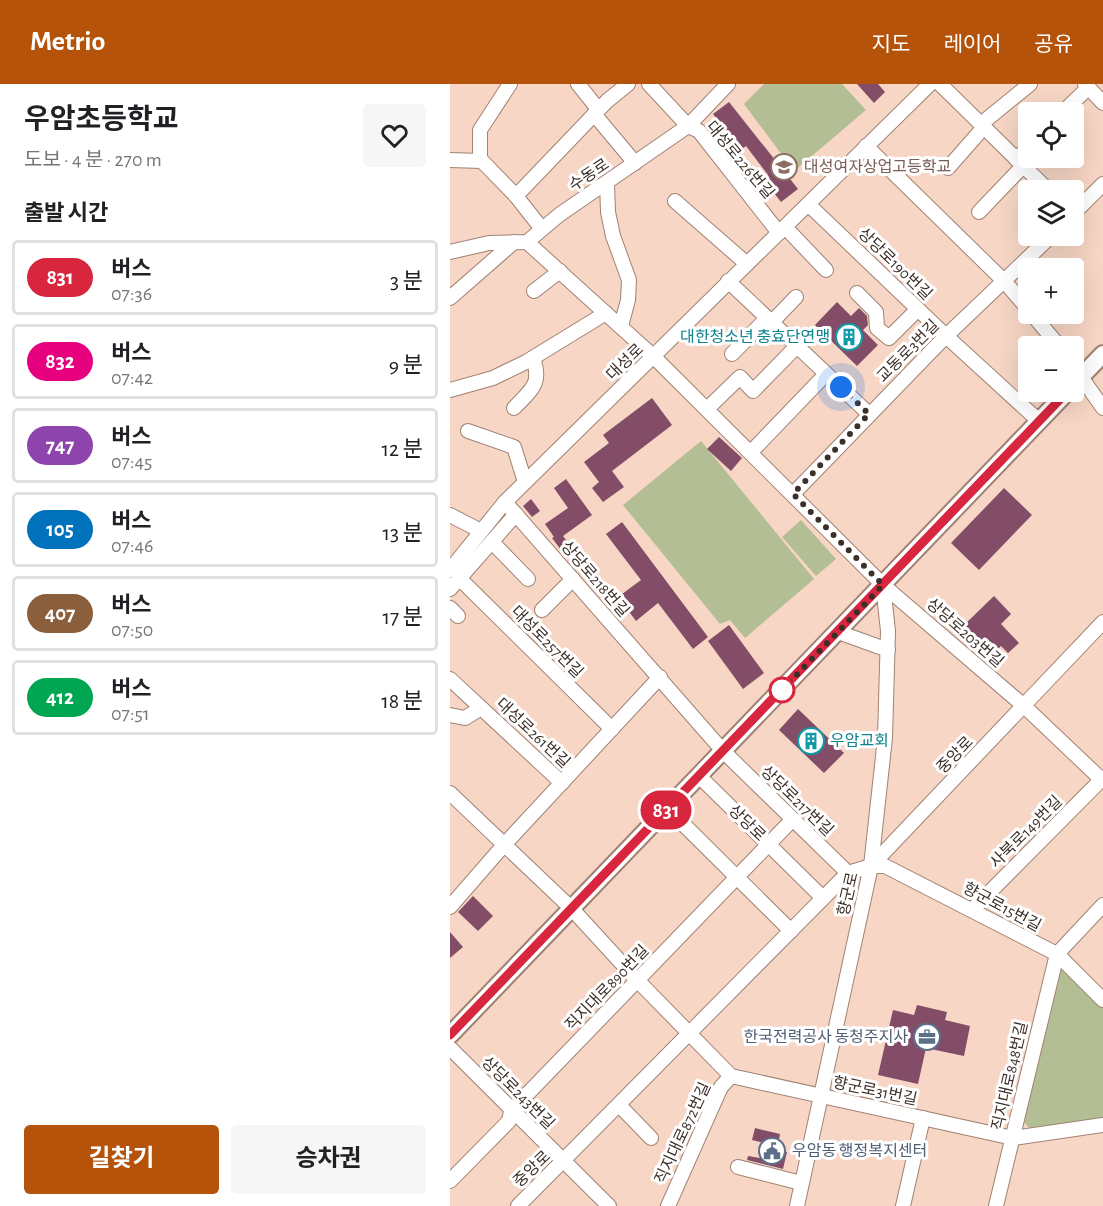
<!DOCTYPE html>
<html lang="ko">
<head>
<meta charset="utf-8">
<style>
  body { margin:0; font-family:"Alegreya Sans","Noto Sans KR",sans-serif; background:#f6f6f6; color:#202124; height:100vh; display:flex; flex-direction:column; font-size:22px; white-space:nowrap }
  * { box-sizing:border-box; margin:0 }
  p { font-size:20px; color:#757577 }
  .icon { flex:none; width:33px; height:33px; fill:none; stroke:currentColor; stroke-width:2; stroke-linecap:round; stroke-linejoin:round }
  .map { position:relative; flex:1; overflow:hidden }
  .side { display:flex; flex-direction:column; background:#fff; width:450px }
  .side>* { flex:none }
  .badge { padding:0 12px; border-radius:20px; font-size:21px; line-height:39px }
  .tools { position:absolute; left:568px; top:18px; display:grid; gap:12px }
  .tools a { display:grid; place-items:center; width:66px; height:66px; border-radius:6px; background:#fff; box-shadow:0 6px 24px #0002; font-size:30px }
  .you { position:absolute; width:30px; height:30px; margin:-15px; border:4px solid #fff; border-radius:50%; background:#1a73e8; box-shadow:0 0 0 9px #1a73e833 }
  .map>.badge { position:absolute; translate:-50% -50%; box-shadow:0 0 0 3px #fff }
  h2 { padding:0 24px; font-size:22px; line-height:54px }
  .round { display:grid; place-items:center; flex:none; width:63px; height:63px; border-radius:6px; background:#f6f6f6 }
  .overview { display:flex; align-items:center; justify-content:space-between; height:102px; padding:0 24px }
  h1 { font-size:28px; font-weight:700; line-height:45px }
  .button { display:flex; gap:12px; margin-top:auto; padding:12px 24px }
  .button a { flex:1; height:69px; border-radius:6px; background:#b45309; color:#fff; font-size:24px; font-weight:700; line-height:69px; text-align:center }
  .button a+a { background:#f6f6f6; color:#202124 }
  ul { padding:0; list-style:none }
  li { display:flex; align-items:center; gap:18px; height:75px; margin:0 12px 9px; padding:0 12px; border:3px solid #e0e0e0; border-radius:6px }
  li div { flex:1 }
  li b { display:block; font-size:22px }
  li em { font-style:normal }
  li .badge { min-width:66px; font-weight:700; text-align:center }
  header { display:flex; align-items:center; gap:36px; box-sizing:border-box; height:84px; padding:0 30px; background:#b45309; color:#fff }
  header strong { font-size:28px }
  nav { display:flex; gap:33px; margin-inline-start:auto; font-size:21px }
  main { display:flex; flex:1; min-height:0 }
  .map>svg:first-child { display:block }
  .green { fill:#b4be95 }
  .building { fill:#834d67 }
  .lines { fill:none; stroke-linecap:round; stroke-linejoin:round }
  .minor-casing { stroke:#a08273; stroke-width:16 }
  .major-casing { stroke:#a08273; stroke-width:20 }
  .minor { stroke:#fff; stroke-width:14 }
  .major { stroke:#fff; stroke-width:16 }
  .line-casing { stroke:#fff; stroke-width:14 }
  .line { stroke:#d7263d; stroke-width:9 }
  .walk { stroke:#3c2f29; stroke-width:6; stroke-dasharray:0 10.8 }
  .stop-dot { fill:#fff; stroke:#d7263d; stroke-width:3 }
  .labels { text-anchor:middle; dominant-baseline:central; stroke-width:6; stroke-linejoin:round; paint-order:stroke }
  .street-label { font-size:16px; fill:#3c2f29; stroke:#fff }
  .education-label { font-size:16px; fill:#785e54; stroke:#fff; text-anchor:start }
  .culture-label { font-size:16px; fill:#0d838f; stroke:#fff; text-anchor:end }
  .service-label { font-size:16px; fill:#4e5e75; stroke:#fff; text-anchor:end }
</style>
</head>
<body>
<header>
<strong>Metrio</strong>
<nav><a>지도</a><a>레이어</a><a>공유</a></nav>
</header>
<main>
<section class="side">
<div class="overview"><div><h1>우암초등학교</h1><p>도보 · 4 분 · 270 m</p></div><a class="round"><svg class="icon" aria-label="heart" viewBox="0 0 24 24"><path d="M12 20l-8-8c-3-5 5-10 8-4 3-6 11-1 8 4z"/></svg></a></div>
<h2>출발 시간</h2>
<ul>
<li><span class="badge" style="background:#d7263d;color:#fff">831</span><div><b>버스</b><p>07:36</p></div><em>3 분</em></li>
<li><span class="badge" style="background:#e6007e;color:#fff">832</span><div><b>버스</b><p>07:42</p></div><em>9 분</em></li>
<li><span class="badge" style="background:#8e44ad;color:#fff">747</span><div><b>버스</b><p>07:45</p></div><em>12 분</em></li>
<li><span class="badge" style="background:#0072bc;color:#fff">105</span><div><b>버스</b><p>07:46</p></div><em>13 분</em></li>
<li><span class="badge" style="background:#8b5e3c;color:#fff">407</span><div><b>버스</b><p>07:50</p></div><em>17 분</em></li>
<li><span class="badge" style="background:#00a651;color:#fff">412</span><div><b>버스</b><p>07:51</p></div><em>18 분</em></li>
</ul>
<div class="button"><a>길찾기</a><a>승차권</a></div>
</section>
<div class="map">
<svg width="653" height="1122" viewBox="0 0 653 1122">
  <rect width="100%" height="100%" fill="#f7d6c5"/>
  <!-- green -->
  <g class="green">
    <polygon points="314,0 392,0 416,26 344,87 294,20"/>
    <polygon points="251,357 364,495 295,554 280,536 270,540 173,421"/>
    <polygon points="351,436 386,475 366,492 332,453"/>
    <polygon points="613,884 653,923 653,1036 580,1045 574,1038 604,893"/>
  </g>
  <!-- building -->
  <g class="building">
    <polygon points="407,0 428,0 435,8 424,19"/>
    <polygon points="279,18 348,105 331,118 313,95 318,91 296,62 291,66 263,30"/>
    <polygon points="387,218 401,232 409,224 417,232 418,241 413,246 428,261 407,282 365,241"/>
    <polygon points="202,314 222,341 162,387 174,403 153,418 142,404 149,398 134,378 159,359 153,351"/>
    <polygon points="269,353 292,374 281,387 257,365"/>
    <polygon points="116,395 142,431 113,452 125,468 117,474 102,454 104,453 95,440 118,424 104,404"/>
    <polygon points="554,404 582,431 529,486 501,459"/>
    <polygon points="81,415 90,427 82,433 73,422"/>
    <polygon points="172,438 258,553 243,565 208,519 186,537 168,513 191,496 156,450"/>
    <polygon points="544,512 561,530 551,540 569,559 558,569 551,562 542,571 533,563 531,565 514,548 516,545 513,542"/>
    <polygon points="279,541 314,589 293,605 258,557"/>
    <polygon points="348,625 394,669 374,689 329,646"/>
    <polygon points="23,812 43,832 28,847 8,828"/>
    <polygon points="0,848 13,863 0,874"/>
    <polygon points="467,921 497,928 495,936 520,942 514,972 476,964 468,1000 428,991 443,926 464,931"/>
    <polygon points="305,1044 330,1050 327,1066 337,1068 333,1085 297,1076 298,1072 310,1074 314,1059 302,1056"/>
  </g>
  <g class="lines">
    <defs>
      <g id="minor">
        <polyline points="128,0 148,25"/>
        <polyline points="199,0 238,42 249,47 329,149"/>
        <polyline points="490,0 598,106"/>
        <polyline points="635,0 653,19"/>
        <polyline points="613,28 638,4"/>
        <polyline points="144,30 185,79"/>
        <polyline points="531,40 580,0"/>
        <polyline points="416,62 554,197 579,226"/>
        <polyline points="566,75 579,63"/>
        <polyline points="0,76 32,77 66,112 92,145"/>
        <polyline points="30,76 30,46 60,0"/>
        <polyline points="498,84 534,43"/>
        <polyline points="157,99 158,128 163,152 179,196 178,216 171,242"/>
        <polyline points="66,112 157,17 178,0"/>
        <polyline points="225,117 297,180"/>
        <polyline points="358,120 496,252 589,337"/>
        <polyline points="529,128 573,82"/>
        <polyline points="624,129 653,100"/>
        <polyline points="335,143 376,186"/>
        <polyline points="77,158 204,273 433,501 574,622 653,697"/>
        <polyline points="0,168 39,159 77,158 109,131 238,42 278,0"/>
        <polyline points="278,197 419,330"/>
        <polyline points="84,207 110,187"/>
        <polyline points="407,209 426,228 427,244 439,254 468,225"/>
        <polyline points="0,214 64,158"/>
        <polyline points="582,230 609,262"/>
        <polyline points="322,238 346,213"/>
        <polyline points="282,270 317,234"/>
        <polyline points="624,283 653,324"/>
        <polyline points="0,306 43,294 76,278 156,229"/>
        <path d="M64,324C82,305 92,300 83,274"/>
        <polyline points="257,325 290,293 303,307 347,262"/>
        <polyline points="18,347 64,363 75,398"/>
        <polyline points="301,368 376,290"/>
        <polyline points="343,410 496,252 601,152"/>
        <polyline points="55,418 273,667 398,789"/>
        <polyline points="0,431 31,447"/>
        <polyline points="42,458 78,495"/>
        <polyline points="0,486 55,418 480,0"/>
        <polyline points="9,494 162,645"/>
        <polyline points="0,505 66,430"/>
        <polyline points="0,524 8,532"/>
        <polyline points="92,526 123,495"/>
        <polyline points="388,548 438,566"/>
        <polyline points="0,595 112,699"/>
        <polyline points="0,631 15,634 31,624"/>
        <polyline points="249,692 373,814"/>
        <polyline points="0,709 122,825 188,897 281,992 563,1054 653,1041"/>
        <polyline points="218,725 341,847"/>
        <polyline points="421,782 435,782 607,870 653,916"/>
        <polyline points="0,823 53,762 210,593"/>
        <polyline points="522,826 653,694"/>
        <polyline points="0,964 159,1122"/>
        <polyline points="169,1021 201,1054"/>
        <polyline points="288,1083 351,1099"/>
        <polyline points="0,1097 59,1037 61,1027 342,736"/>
        <polyline points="68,1122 398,789 421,782 653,538"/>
        <polyline points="218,1122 271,1003 281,992"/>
        <polyline points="347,1122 421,782 435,654 438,547 433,501"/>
        <polyline points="453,1122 473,1034"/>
        <polyline points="546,1122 607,870 653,821"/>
      </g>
      <g id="major">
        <polyline points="624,300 653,270"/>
        <polyline points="0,951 617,308"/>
      </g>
    </defs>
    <!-- minor casing -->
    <use href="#minor" class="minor-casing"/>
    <!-- major casing -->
    <use href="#major" class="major-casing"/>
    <!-- minor -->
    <use href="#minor" class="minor"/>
    <!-- major -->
    <use href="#major" class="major"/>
  </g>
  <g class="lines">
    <defs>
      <polyline id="line" points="0,951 617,308"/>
    </defs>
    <!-- line casing -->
    <use href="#line" class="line-casing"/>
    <!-- line -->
    <use href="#line" class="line"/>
    <!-- walk -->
    <polyline class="walk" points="332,606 433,501 343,410 419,330 391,303"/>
  </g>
  <!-- icons -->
  <defs>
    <symbol id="school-ring" viewBox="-11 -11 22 22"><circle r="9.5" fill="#fff" stroke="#8d6e63" stroke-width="1.5"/><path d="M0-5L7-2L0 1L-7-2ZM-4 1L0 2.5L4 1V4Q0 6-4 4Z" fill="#8d6e63"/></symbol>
    <symbol id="building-ring" viewBox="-11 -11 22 22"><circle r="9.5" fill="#fff" stroke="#0f9aa8" stroke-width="1.5"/><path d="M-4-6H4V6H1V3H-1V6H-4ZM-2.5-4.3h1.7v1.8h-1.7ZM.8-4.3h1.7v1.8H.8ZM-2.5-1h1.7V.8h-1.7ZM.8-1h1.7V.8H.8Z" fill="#0f9aa8"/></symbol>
    <symbol id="office-ring" viewBox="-11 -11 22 22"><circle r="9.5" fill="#fff" stroke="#5c6f8a" stroke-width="1.5"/><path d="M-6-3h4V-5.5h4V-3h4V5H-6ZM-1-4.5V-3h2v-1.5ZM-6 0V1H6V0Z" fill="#5c6f8a"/></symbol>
    <symbol id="civic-ring" viewBox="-11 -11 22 22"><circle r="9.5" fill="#fff" stroke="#5c6f8a" stroke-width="1.5"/><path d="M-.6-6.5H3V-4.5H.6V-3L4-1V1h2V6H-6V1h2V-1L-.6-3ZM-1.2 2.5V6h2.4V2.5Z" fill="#5c6f8a"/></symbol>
  </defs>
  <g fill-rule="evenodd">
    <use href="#school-ring" x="319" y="68" width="30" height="30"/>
    <use href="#building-ring" x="384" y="238" width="30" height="30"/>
    <use href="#building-ring" x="346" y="642" width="30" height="30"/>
    <use href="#office-ring" x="462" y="938" width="30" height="30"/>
    <use href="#civic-ring" x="307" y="1052" width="30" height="30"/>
  </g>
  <!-- markers -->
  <circle class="stop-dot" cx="332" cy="606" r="12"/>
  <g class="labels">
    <!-- street labels -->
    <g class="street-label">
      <text transform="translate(290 76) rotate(50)">대성로226번길</text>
      <text transform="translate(139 91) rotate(-34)">수동로</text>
      <text transform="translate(445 180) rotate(44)">상당로190번길</text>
      <text transform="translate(458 267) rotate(-45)">교동로3번길</text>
      <text transform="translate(175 278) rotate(-44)">대성로</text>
      <text transform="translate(145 495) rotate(49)">상당로218번길</text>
      <text transform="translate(515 549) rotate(41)">상당로203번길</text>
      <text transform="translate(97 558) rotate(45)">대성로257번길</text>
      <text transform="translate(83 649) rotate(43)">대성로261번길</text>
      <text transform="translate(505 671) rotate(-46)">중앙로</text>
      <text transform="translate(347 717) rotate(44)">상당로217번길</text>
      <text transform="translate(297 739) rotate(44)">상당로</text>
      <text transform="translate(576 748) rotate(-45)">사북로149번길</text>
      <text transform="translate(398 810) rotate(-77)">향군로</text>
      <text transform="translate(552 823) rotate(28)">향군로15번길</text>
      <text transform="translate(157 904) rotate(-46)">직지대로890번길</text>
      <text transform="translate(560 992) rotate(-77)">직지대로848번길</text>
      <text transform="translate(425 1007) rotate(12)">향군로31번길</text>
      <text transform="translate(68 1009) rotate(45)">상당로243번길</text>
      <text transform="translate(233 1049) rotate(-65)">직지대로872번길</text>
      <text transform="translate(82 1085) rotate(-44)">중앙로</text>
    </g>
    <!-- education labels -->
    <g class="education-label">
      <text x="354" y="83">대성여자상업고등학교</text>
    </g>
    <!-- culture labels -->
    <g class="culture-label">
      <text x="380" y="253">대한청소년 충효단연맹</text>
      <text x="380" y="657" text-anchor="start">우암교회</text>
    </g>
    <!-- service labels -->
    <g class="service-label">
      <text x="458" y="953">한국전력공사 동청주지사</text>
      <text x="342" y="1067" text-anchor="start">우암동 행정복지센터</text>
    </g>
  </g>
</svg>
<div class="tools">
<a><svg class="icon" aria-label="locate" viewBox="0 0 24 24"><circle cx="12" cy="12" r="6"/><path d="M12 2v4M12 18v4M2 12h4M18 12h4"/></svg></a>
<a><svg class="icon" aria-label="layers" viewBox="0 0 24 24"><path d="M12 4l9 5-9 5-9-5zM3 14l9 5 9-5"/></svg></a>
<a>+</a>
<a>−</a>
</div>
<div class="you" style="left:391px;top:303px"></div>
<b class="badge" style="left:216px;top:726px;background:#d7263d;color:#fff">831</b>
</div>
</main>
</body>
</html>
